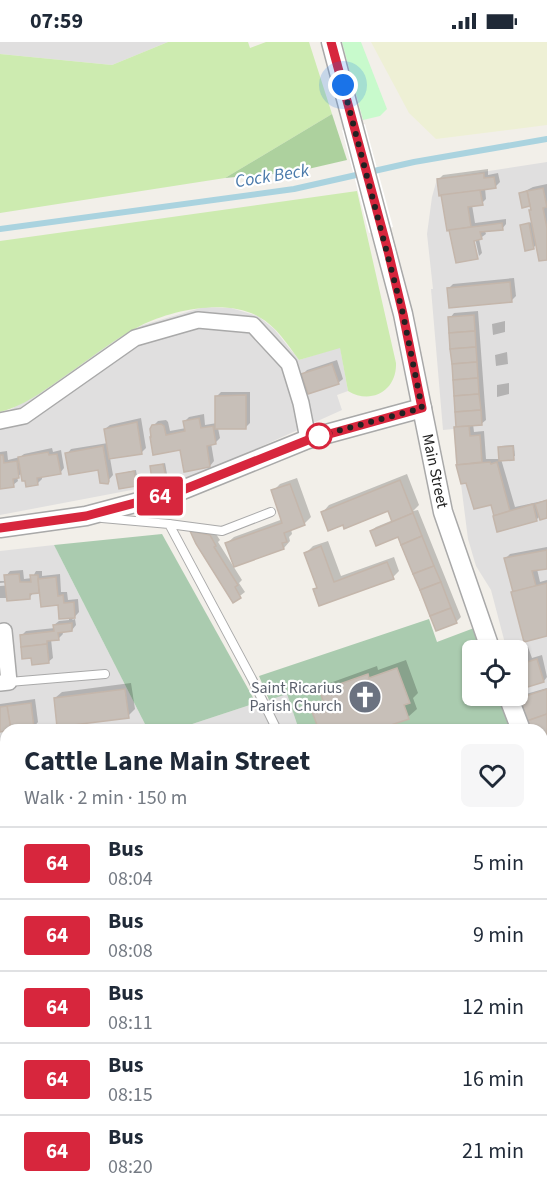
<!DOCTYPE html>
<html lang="en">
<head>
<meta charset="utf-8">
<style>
  body { margin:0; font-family:"Source Sans 3",sans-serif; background:#f6f6f7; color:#1f2937; height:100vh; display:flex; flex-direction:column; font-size:22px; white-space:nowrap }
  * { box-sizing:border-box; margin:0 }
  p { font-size:20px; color:#747a83 }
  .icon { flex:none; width:33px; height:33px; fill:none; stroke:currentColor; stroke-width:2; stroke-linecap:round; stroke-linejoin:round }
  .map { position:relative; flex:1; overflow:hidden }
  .panel { position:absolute; left:0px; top:682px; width:548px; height:476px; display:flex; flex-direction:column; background:#fff; border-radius:18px 18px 0 0; box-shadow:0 2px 4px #0004 }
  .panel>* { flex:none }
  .badge { padding:0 12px; border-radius:4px; font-size:21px; line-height:39px }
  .tools { position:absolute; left:462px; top:598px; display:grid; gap:12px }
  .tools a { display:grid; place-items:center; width:66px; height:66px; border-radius:9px; background:#fff; box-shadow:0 2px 4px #0004; font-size:30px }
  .you { position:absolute; width:30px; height:30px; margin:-15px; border:4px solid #fff; border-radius:50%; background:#1a73e8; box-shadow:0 0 0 9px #1a73e833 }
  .map>.badge { position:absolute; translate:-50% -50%; box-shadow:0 0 0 3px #fff }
  .round { display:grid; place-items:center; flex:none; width:63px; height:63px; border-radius:9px; background:#f6f6f7 }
  .headline { display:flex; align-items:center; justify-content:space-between; height:102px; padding:0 24px }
  h1 { font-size:28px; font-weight:700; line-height:45px }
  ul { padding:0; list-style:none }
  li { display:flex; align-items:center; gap:18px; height:72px; padding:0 24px; border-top:2px solid #e0e1e3 }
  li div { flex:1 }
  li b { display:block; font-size:22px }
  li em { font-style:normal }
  li .badge { min-width:66px; font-weight:700; text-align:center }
  .status { display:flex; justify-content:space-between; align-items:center; height:42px; padding:0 30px; background:#fff; direction:ltr }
  .status svg { height:16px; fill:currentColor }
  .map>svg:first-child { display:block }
  .residential { fill:#e0dfdf }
  .education { fill:#ffffe5 }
  .farmland { fill:#eef0d5 }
  .grass { fill:#cdebb0 }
  .forest { fill:#add19e }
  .cemetery { fill:#aacbaf }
  .park { fill:#c8facc }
  .pier { fill:#fff }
  .shadow { fill:#0003 }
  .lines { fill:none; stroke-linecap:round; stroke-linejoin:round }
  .stream { stroke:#aad3df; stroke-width:6 }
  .building { fill:#c7bfb8; stroke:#c4b6ab; stroke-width:1.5 }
  .service-casing { stroke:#a9a9a9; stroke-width:10 }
  .minor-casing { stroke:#a9a9a9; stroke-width:18 }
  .tertiary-casing { stroke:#a9a9a9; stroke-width:21 }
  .service { stroke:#fff; stroke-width:8 }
  .minor { stroke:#fff; stroke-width:15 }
  .tertiary { stroke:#fff; stroke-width:18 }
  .line-casing { stroke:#fff; stroke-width:14 }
  .line { stroke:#d7263d; stroke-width:9 }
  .walk { stroke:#222; stroke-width:6; stroke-dasharray:0 10.8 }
  .stop-dot { fill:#fff; stroke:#d7263d; stroke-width:3 }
  .labels { text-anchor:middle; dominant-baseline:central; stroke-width:4.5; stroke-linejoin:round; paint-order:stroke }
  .street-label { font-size:16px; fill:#222; stroke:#fff }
  .worship-label { font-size:16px; fill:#5b616d; stroke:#fff; text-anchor:end }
  .water-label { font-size:18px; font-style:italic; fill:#4a7aab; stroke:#fff }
</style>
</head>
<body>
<div class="status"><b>07:59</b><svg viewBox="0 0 49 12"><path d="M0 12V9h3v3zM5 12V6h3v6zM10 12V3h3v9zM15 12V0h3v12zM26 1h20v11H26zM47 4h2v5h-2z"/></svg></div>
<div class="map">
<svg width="547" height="1157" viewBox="0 0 547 1157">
  <rect width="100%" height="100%" fill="#f2efe9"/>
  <!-- residential -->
  <g class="residential">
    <polygon points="0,0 168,0 112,23 0,12"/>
    <polygon points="547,120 547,735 542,719 542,688 531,688 518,650 518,609 507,609 491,548 476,524 468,497 461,442 456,423 454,387 443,388 431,247 433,247 427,192 432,155 437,137"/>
    <polygon points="204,265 231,266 258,274 274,287 299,318 340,305 348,349 337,353 342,368 211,427 179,439 0,473 0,370 10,368 122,293 143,283"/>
    <polygon points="54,503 148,688 6,688 6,723 0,724 0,509"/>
    <polygon points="287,652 299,688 174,688 256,661"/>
    <polygon points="542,818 547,838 547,1157 310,1157 316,1152 542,1152"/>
    <polygon points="6,948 6,1152 149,1152 151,1157 0,1157 0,950"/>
  </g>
  <!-- education -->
  <polygon class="education" points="149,1152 316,1152 310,1157 151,1157"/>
  <!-- farmland -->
  <polygon class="farmland" points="371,0 547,0 547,83 436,97 409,71"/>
  <!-- grass -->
  <g class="grass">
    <polygon points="168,0 248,0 250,6 266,0 309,0 332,72 225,136 0,171 0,12 112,23"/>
    <path d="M357,149L396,321C397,349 371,363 348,349L340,306L299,318C288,303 276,284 259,275C227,256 171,268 140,284C116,296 96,312 75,327C51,343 28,363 0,370V199Z"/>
  </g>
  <!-- forest -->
  <polygon class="forest" points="332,72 347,118 295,130 225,136"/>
  <!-- cemetery -->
  <g class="cemetery">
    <polygon points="162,492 256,661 174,688 148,688 54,503"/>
    <polygon points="429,577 437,600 482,583 491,609 472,609 472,654 508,654 521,688 299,688 287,652 269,658 259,634"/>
  </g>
  <!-- park -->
  <g class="park">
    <polygon points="342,0 361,0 387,67 380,74 363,78"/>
    <polygon points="6,723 6,948 0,950 0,724"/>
  </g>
  <!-- pier -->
  <polygon class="pier" points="365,82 393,185 369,191 342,88"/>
  <!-- shadow -->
  <g class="shadow">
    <polygon points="488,127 488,133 498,131 500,140 495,145 485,146 486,157 482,161 472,163 475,181 506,177 506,182 502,187 485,189 486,192 479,197 482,211 479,214 474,191 471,192 476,214 478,214 457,220 450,187 448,187 439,137 443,133"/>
    <polygon points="547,142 547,216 537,202 533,206 522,183 532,180 530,169 532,167 531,163 524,164 521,151 533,145"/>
    <polygon points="514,236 516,254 512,258 449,246 453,242"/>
    <polygon points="478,269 486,378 481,382 473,382 474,390 484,389 486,417 500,417 499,406 501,404 514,403 515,414 501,417 515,465 547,458 547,475 540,474 537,477 499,488 492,461 467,439 457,422 458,384 450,276 454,271"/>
    <polygon points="505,279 505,290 493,293 492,282"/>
    <polygon points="507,310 508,322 496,324 495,313"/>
    <polygon points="337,318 343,337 338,341 303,332 307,328"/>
    <polygon points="509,341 509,352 497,355 497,343"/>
    <polygon points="221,350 250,350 250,381 246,385 218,386 220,396 215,401 211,401 214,419 210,424 181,407 153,384 158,379 166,378 168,380 170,389 186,386 184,380 189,375 204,372 205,383 217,381 216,355"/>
    <polygon points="141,376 146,406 142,410 110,416 113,433 107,440 99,426 67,412 71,407 108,401 105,387 110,383"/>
    <polygon points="52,406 53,410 61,408 64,426 60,431 42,434 42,437 38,441 22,431 17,435 18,439 13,443 0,446 0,410 7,409 8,418 20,415 24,412"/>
    <polygon points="165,421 167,432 165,434 151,425"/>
    <polygon points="136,428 138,441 136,443 118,432"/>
    <polygon points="407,432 419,463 413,469 418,468 461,575 456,580 399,493 371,489 376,485 393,478 389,467 344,481 323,470 329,463"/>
    <polygon points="297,436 311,475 304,482 291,487 292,492 289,495 290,499 284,506 227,501 234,495 283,477 273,449 280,442"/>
    <polygon points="196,485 214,489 220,498 218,500 242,538 239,541 245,550 233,559 197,501 192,489"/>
    <polygon points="328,499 341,534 394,515 399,529 393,535 315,548 318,544 306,511 313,504"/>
    <polygon points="547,505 547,525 537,527 540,540 547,538 547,592 513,550 506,516 510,512"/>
    <polygon points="23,528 24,537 32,536 36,529 42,529 42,534 60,532 61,550 67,550 68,558 78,557 79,570 72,578 75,577 76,583 72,588 62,589 63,592 58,597 51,597 53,616 48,620 22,593 26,589 55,586 54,583 59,579 69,578 69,575 59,561 41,549 34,550 29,556 0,556 0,564 0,544 13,543 12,540 0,541 0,539 6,539 6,534 10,529"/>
    <polygon points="528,605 532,616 542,613 547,635 544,639 518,647 518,609 515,609"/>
    <polygon points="406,618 418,651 413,656 417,667 408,675 371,688 336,688 334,685 320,688 314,670 325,661 321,650 330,641 377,624 378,628"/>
    <polygon points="131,641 135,667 128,674 55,656 62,650"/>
    <polygon points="547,646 547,731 542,715 542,688 532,688 521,657 526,652"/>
    <polygon points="35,657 38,680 34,685 0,689 0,662"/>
    <polygon points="547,833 547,896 542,898 542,835"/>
    <polygon points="363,1152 367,1156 373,1152 376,1152 380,1157 357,1157"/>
  </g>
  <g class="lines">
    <!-- stream -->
    <polyline class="stream" points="0,187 294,147 414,120 547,97"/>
  </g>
  <!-- building -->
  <g class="building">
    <polygon points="484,131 484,136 494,135 496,146 439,154 437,137"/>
    <polygon points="543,146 547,165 543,166 547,186 547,218 539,219 529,168 531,168 527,149"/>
    <polygon points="480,148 483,163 468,165 471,185 447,189 441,153"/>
    <polygon points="527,149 530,164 522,166 519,151"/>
    <polygon points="502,181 503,188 480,190 482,197 474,199 478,217 456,221 449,188"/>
    <polygon points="529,181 534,207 525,209 520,183"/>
    <polygon points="510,240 512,260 449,266 447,246"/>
    <polygon points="474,273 475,289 449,291 448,275"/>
    <polygon points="475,289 476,305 450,307 449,291"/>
    <polygon points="476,305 477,320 452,322 450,307"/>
    <polygon points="477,320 478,336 453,338 452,322"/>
    <polygon points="332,322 339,342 308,352 301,332"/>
    <polygon points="478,336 479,352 454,354 453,338"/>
    <polygon points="479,352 481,368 455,370 454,354"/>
    <polygon points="246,353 246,387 215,387 215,354"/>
    <polygon points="481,368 482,383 456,385 455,370"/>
    <polygon points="199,376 201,386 213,384 216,402 207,404 210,425 184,430 180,408 153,413 150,395 151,395 150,387 152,383 161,382 164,384 166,393 185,389 183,379"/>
    <polygon points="137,380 142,412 109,417 104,387"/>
    <polygon points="469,384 470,394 480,393 482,420 457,423 454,385"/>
    <polygon points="103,404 109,439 108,442 100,441 98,428 69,433 65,411"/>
    <polygon points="513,404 514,418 499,419 498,405"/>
    <polygon points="48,410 49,413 57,412 61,432 37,436 38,443 26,445 25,439 22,439 18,415"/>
    <polygon points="0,413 3,413 4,421 17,419 19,436 13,437 14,445 0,447"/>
    <polygon points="490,420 491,422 497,420 510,469 494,474 491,463 474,467 466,441 461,442 456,423"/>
    <polygon points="163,422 166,435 152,438 150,424"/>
    <polygon points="134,429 137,444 119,447 116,432"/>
    <polygon points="400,438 413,471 392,480 388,469 344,487 343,483 328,489 321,470"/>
    <polygon points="290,442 305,483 284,491 287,500 282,501 284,507 234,525 225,501 282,481 271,448"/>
    <polygon points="547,458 547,476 540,478 535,462"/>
    <polygon points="533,462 537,479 497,490 493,474"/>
    <polygon points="413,471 422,494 401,503 398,495 376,504 370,489"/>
    <polygon points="190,489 210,493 216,504 214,505 238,543 235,545 241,556 233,561 196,502"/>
    <polygon points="422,494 434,524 413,532 401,503"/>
    <polygon points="321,504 334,540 387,520 394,537 319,564 313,547 317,546 304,511"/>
    <polygon points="547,508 547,527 532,529 536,544 513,550 504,516"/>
    <polygon points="434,524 441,540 420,548 413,532"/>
    <polygon points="19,532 20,540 31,540 30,533 38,533 39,551 30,552 30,557 7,559 4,533"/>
    <polygon points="56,535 58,554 63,553 64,561 74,560 75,576 59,577 58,563 41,565 38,537"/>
    <polygon points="441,540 451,566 430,574 420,548"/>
    <polygon points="547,541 547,594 524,600 511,550"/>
    <polygon points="451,566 457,581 436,589 430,574"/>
    <polygon points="72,581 72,589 58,591 59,598 47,599 47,602 21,605 20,593 54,589 53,583"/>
    <polygon points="47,602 49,621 32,623 31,616 22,617 21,605"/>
    <polygon points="524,609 527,620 537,617 544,640 518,648 518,610"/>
    <polygon points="397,626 410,661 404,663 409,677 376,688 334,688 334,687 319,688 312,670 325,665 320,649 368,632 369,636"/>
    <polygon points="125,647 129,676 57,685 54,656"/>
    <polygon points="547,647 547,672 527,679 520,656"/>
    <polygon points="31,661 34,686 11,688 7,664"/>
    <polygon points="7,664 11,688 0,690 0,665"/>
    <polygon points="547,672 547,700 542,702 542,688 531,688 527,679"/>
    <polygon points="547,700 547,735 542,719 542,702"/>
    <polygon points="545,836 547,867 542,869 542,837"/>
    <polygon points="547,867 547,898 542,899 542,869"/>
    <polygon points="547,930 547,948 542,950 542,932"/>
    <polygon points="547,1098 547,1130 542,1134 542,1102"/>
    <polygon points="387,1152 409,1152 413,1157 381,1157"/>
    <polygon points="409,1152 434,1152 428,1157 413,1157"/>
  </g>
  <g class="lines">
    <defs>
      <g id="service">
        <polyline points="102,476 169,482 252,637 277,688"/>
        <polyline points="169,482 222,489 271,470"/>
        <polyline points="9,640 105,632"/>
        <polyline points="0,970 6,967"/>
        <polyline points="542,1005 547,1011"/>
      </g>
      <g id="minor">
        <polyline points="0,379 24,374 135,296 198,278 253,283 289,322 301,361 308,397"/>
        <polyline points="0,590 4,589 9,640 0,641"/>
      </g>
      <g id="tertiary">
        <polyline points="331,0 403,272 443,470 491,609"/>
        <polyline points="0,486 86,474 180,449 308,397 422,366"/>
        <polyline points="508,654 521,688"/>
        <polyline points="542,751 547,769"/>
      </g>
    </defs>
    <!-- service casing -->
    <use href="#service" class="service-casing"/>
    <!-- minor casing -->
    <use href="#minor" class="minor-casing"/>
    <!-- tertiary casing -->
    <use href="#tertiary" class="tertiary-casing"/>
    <!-- service -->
    <use href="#service" class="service"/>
    <!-- minor -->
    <use href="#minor" class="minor"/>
    <!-- tertiary -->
    <use href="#tertiary" class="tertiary"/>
  </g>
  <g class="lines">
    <defs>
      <polyline id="line" points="0,486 86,474 180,449 308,398 422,366 403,272 388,209 331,0"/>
    </defs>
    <!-- line casing -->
    <use href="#line" class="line-casing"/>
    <!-- line -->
    <use href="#line" class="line"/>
    <!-- walk -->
    <polyline class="walk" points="319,394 422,366 403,272 343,43"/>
  </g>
  <!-- icons -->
  <defs>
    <symbol id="church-disc" viewBox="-11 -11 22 22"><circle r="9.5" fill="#6b7280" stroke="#fff"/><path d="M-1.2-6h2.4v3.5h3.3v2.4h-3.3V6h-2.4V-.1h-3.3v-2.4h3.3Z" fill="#fff"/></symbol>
  </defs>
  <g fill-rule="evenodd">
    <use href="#church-disc" x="346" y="636" width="38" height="38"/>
  </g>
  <!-- markers -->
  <circle class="stop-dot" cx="319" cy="394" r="12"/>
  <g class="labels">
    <!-- street labels -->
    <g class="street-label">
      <text transform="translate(435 429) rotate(78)">Main Street</text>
    </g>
    <!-- worship labels -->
    <g class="worship-label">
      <text x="342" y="646">Saint Ricarius<tspan x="342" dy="18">Parish Church</tspan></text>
    </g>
    <!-- water labels -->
    <g class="water-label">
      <text transform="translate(272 134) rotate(-9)">Cock Beck</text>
    </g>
  </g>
</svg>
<div class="tools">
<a><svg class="icon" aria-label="locate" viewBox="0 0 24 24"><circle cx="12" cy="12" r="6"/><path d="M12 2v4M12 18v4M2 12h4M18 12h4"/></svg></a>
</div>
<div class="you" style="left:343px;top:43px"></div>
<b class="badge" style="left:160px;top:454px;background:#d7263d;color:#fff">64</b>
<section class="panel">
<div class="headline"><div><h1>Cattle Lane Main Street</h1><p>Walk · 2 min · 150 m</p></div><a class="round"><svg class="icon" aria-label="heart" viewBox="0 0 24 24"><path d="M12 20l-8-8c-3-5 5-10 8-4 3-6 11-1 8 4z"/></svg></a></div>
<ul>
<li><span class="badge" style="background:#d7263d;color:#fff">64</span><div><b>Bus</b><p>08:04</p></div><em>5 min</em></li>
<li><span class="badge" style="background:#d7263d;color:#fff">64</span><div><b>Bus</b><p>08:08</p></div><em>9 min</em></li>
<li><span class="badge" style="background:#d7263d;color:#fff">64</span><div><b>Bus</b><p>08:11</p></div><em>12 min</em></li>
<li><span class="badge" style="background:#d7263d;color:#fff">64</span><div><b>Bus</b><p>08:15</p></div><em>16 min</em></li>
<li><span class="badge" style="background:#d7263d;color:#fff">64</span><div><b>Bus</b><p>08:20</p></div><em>21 min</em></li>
</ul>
</section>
</div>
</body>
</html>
